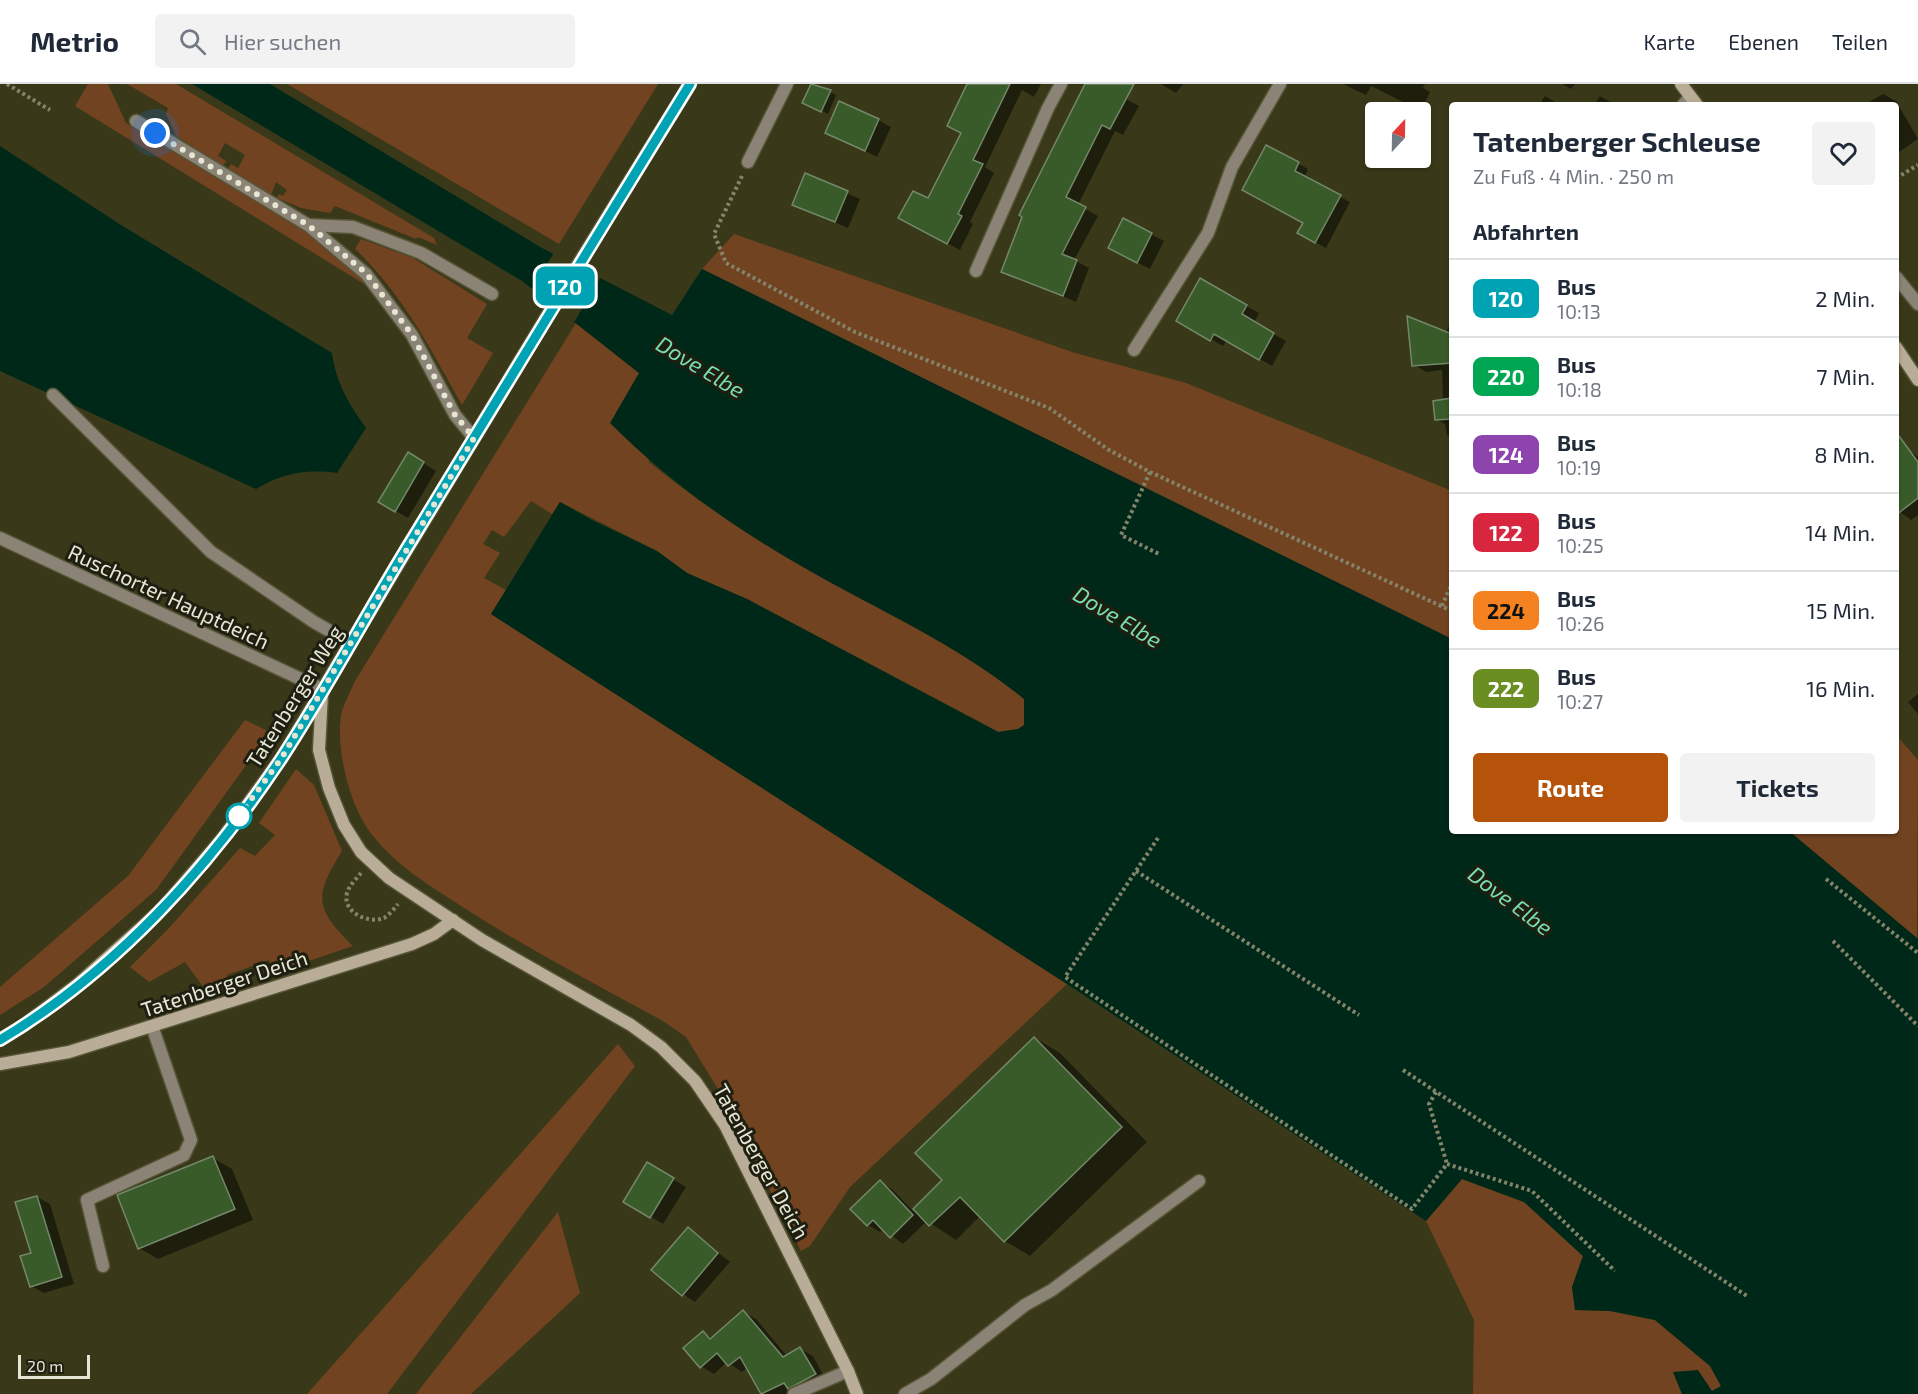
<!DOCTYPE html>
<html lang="de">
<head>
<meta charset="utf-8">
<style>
  body { margin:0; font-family:"Exo 2",sans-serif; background:#f2f2f3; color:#1f2937; height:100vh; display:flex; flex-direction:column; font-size:22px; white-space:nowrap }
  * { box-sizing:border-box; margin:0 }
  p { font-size:20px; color:#747a83 }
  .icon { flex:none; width:33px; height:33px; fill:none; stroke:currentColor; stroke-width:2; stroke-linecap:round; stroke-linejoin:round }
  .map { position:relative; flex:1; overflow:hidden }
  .details { position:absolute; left:1449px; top:18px; width:450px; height:732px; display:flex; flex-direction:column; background:#fff; border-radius:6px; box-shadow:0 2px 4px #0004 }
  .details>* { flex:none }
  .badge { padding:0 12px; border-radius:9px; font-size:21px; line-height:39px }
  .needle { width:39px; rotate:22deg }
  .buttons { position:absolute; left:1365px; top:18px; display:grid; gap:12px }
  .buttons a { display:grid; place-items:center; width:66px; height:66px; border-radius:6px; background:#fff; box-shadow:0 2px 4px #0004; font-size:30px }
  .scale { position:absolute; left:18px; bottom:15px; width:72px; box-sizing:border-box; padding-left:6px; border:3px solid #e5e6d3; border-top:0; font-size:16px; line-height:21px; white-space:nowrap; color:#e5e6d3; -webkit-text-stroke:4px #1f1f11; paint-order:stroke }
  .you { position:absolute; width:30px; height:30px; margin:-15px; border:4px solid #fff; border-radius:50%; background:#1a73e8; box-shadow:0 0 0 9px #1a73e833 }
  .map>.badge { position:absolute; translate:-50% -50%; box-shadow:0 0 0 3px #fff }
  h2 { padding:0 24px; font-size:22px; line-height:54px }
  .round { display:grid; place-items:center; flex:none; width:63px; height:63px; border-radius:6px; background:#f2f2f3 }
  .head { display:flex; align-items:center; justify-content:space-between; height:102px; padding:0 24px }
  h1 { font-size:28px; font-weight:700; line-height:45px }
  .button { display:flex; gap:12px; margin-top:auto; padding:12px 24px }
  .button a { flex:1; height:69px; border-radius:6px; background:#b45309; color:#fff; font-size:24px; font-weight:700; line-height:69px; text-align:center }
  .button a+a { background:#f2f2f3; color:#1f2937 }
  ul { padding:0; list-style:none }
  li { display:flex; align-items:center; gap:18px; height:78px; padding:0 24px; border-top:2px solid #e0e1e3 }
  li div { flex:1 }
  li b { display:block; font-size:22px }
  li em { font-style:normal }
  li .badge { min-width:66px; font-weight:700; text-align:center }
  header { display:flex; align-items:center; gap:36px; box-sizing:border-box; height:84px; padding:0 30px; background:#fff; border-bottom:2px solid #e0e1e3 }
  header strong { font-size:28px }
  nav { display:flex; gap:33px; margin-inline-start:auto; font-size:21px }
  .search { width:420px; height:54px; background:#f2f2f3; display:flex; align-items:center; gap:15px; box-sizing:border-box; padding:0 21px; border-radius:6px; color:#747a83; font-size:22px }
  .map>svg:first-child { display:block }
  .green { fill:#724321 }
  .water { fill:#002819 }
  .pier { fill:#393919 }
  .shadow { fill:#0007 }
  .building { fill:#395b29; stroke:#73886a; stroke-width:1.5 }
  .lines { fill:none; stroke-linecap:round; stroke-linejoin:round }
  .lane-casing { stroke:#555537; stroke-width:15 }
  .street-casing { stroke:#555537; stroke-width:15 }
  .secondary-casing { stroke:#555537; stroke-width:15 }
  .path { stroke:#84846a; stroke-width:4; stroke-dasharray:3 3; stroke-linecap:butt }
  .lane { stroke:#8b8375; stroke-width:12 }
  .street { stroke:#8b8375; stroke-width:12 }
  .secondary { stroke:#baad97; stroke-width:12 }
  .line-casing { stroke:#fff; stroke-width:14 }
  .line { stroke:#00a3b4; stroke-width:9 }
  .walk { stroke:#e5e6d3; stroke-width:6; stroke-dasharray:0 10.8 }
  .stop-dot { fill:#fff; stroke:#00a3b4; stroke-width:3 }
  .labels { text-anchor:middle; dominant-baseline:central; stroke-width:6; stroke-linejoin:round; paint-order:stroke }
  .street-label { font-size:21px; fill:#e5e6d3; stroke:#1f1f11 }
  .water-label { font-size:22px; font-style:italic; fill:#77deb2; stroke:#1f1f11 }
</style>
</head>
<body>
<header>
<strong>Metrio</strong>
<div class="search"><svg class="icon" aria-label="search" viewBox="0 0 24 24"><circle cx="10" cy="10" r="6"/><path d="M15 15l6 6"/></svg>Hier suchen</div>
<nav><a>Karte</a><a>Ebenen</a><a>Teilen</a></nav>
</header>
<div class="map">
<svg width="1918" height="1310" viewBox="0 0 1918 1310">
  <rect width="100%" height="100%" fill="#393919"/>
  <!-- green -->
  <g class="green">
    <polygon points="88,0 108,0 126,39 302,142 361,193 369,203 75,22"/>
    <polygon points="127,0 176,0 434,154 437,161 418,153 416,155 335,122 330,129 301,124 277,114 279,110 283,112 287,106 276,98 271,111 228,85 231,80 238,84 245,71 225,59 218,72 226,77 223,82 176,52 166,30 168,24"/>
    <polygon points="287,0 658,0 559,160"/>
    <polygon points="734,150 1075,269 1186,299 1452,407 1452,555 702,185"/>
    <path d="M361,155L413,174L487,220L467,254L493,269L462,321C431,266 402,209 355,165Z"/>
    <path d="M576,239L639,289L649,378C700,419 754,456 812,488C883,528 960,563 1024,615V641L1018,645L999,648L747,515L687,489L657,467L560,418L552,430L531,417L504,453L492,446L483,460L500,469L484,494L506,506L491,530L1067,900L850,1103L810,1162L801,1167L721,1010L686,953L663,937C593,899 524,863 458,820C427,800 396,781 373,752C350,725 334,661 342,627C345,617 351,607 355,597Z"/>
    <polygon points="245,636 270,648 156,806 44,903 0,931 0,903 128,792"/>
    <polygon points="1896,651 1918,676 1917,854 1789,747 1896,747"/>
    <path d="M296,685L314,701L342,767C314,812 314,824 353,862L273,889L269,876L227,891L229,901L207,908L185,878L149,898L130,883L170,843L240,764L255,772L275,751L259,739Z"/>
    <polygon points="618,960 635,982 387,1310 307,1310"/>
    <polygon points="1462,1095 1524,1118 1583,1172 1572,1203 1575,1226 1610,1227 1655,1236 1710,1282 1721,1302 1712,1307 1673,1288 1682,1310 1473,1310 1474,1236 1426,1137"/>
    <polygon points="558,1128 580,1209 471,1310 416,1310"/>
  </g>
  <!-- water -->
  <g class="water">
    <path d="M192,0H270L542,164L672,231L702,185L1452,555V747H1789L1918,855V1310H1682L1673,1288L1698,1286L1712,1307L1721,1302L1710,1282L1655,1236L1610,1227L1575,1226L1572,1203L1583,1172L1524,1118L1462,1095L1426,1137L1067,900L491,530L560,418L592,436L657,467L687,489L747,515L998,648L1018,645L1024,641V615C960,562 882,528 810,487C736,445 670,399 610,339L639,289L522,197Z"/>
    <path d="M0,62L121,141L332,269C336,299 349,320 366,344L337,389C306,385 283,389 256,405L0,287Z"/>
  </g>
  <!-- pier -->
  <polygon class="pier" points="555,167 602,191 573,240 530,208"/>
  <!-- shadow -->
  <g class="shadow">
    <polygon points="813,0 836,11 828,30 804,18"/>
    <polygon points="969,0 1041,0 1034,13 1022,6 985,83 994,89 970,138 973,140 960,166 912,141 929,117 962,49"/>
    <polygon points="1087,0 1098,0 1139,22 1123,51 1115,47 1078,121 1098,132 1074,176 1089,184 1076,218 1003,187 1024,132"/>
    <polygon points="1161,0 1183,0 1176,9"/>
    <polygon points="1343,0 1425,0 1423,4 1430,8 1421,27 1371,2 1366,11"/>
    <polygon points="1562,0 1575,0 1571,5"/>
    <polygon points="1883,10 1896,17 1918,55 1896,70 1896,21 1864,21"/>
    <polygon points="1545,12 1557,19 1559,21 1539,21"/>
    <polygon points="1600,12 1612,19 1615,21 1594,21"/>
    <polygon points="878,36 891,43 877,73 827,48"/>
    <polygon points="1267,63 1308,85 1304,94 1350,118 1326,164 1299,149 1305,138"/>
    <polygon points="806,91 860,115 848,144 794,120"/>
    <polygon points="1124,136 1164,157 1150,185 1122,171"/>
    <polygon points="1200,196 1259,229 1254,239 1286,257 1272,282 1227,256 1223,262 1178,236"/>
    <polygon points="1451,237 1452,237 1452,354 1447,351 1445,340 1436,335 1443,317 1442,286 1426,288 1414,281 1446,249"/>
    <polygon points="1900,359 1918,373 1918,431 1911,436 1896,425 1896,362"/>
    <polygon points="409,370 436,387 408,434 380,418"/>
    <polygon points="1918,610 1918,630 1908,618"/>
    <polygon points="1035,954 1060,969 1147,1058 1030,1172 1005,1157 980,1132 956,1156 927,1137 903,1160 883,1145 880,1148 868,1141 880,1098 892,1105 913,1127 944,1096"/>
    <polygon points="213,1074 232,1085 253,1136 158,1175 139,1164"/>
    <polygon points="648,1080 686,1103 663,1140 625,1117"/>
    <polygon points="37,1113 50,1120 74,1200 44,1209 31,1202"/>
    <polygon points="688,1145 730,1178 695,1218 683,1210"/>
    <polygon points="743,1228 756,1235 787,1272 800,1265 813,1272 827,1298 803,1310 762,1310 748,1283 742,1288 727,1278 714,1290 701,1282 703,1249 713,1254"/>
  </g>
  <!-- building -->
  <g class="building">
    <polygon points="811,0 831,6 821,28 802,19"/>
    <polygon points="967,0 1010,0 973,76 983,80 958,130 962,132 947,160 898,134 913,107 928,114 961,49 947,42"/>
    <polygon points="1085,0 1134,0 1110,45 1102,41 1066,113 1086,123 1062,170 1077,176 1063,212 1001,188 1022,133 1019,131"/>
    <polygon points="839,17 879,35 865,67 825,49"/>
    <polygon points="1266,61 1299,78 1295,87 1341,111 1315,159 1297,149 1303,139 1242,106"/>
    <polygon points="805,89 848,107 835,138 792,121"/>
    <polygon points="1123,134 1152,149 1137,179 1108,164"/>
    <polygon points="1200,194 1247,221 1242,230 1274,249 1259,276 1214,250 1210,257 1176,237"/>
    <polygon points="1407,232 1452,250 1452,279 1412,282"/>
    <polygon points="1452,314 1452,335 1435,336 1433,317"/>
    <polygon points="1896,348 1918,378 1918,414 1896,431"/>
    <polygon points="408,368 424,378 395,428 378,418"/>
    <polygon points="1034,953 1122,1043 1004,1158 960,1113 929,1142 913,1125 942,1096 915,1069"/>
    <polygon points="213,1072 235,1125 138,1165 117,1111"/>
    <polygon points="647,1078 674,1094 650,1134 623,1118"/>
    <polygon points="880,1096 913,1131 890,1154 873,1136 867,1142 850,1125"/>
    <polygon points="37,1112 62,1193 30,1203 20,1172 31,1169 15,1118"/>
    <polygon points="688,1143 718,1169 682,1212 651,1186"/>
    <polygon points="743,1226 783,1273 800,1263 816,1290 788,1305 784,1299 761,1310 740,1273 728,1282 717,1269 700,1284 683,1264 703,1247 710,1255"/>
  </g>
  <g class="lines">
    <defs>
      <g id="lane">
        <polyline points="136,37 308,141 366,190 412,251 455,331 474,354"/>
        <polyline points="748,78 787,0"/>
        <polyline points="308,141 353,143 421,169 492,210"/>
        <polyline points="53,311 211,468 314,538 349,558"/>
        <polyline points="103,1182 87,1116 184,1071 191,1056 152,942"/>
        <polyline points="794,1310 848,1287"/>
        <polyline points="905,1310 931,1295 1025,1221 1052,1206 1199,1097"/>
      </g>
      <g id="street">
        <polyline points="1683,21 1690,13"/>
        <polyline points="976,187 1048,24 1061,0"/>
        <polyline points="1896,193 1918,220"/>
        <polyline points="1134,266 1208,149 1232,83 1280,0"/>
        <polyline points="0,454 322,605"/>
      </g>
      <g id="secondary">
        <polyline points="1681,0 1697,21"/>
        <polyline points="1896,263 1918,296"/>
        <polyline points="322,609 319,666 329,704 344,741 361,768 389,794 482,856 631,941 661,963 695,997 725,1041 848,1287 857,1310"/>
        <polyline points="0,956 24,941 78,900 162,825 222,755 281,675 582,174 690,0"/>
        <polyline points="0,980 69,968 412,860 434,850 453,836"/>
      </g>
    </defs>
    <!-- lane casing -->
    <use href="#lane" class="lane-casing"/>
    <!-- street casing -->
    <use href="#street" class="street-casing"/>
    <!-- secondary casing -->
    <use href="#secondary" class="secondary-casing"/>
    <!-- path -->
    <g class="path">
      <polyline points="7,0 50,26"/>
      <polyline points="742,92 714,150 726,179 855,248 1049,324 1109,366 1150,388 1452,527"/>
      <polyline points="1896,94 1918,81"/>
      <polyline points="1150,388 1121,451 1159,470"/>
      <polyline points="1442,522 1452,499"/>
      <polyline points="1158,754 1065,893 1412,1125 1447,1080"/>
      <polyline points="1136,787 1359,931"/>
      <path d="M361,789C356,795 349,802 347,809C342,829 369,840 384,834C389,831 394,825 398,820"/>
      <polyline points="1826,795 1918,869"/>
      <polyline points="1833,857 1918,942"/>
      <polyline points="1403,986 1747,1212"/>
      <polyline points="1436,1008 1429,1020 1447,1080"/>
      <polyline points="1447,1080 1532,1107 1615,1187"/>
    </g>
    <!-- lane -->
    <use href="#lane" class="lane"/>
    <!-- street -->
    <use href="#street" class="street"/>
    <!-- secondary -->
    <use href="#secondary" class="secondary"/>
  </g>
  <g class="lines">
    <defs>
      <path id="line" d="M0,956C114,888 208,785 281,675C328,603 368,527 413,454C505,303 597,151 690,0"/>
    </defs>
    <!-- line casing -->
    <use href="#line" class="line-casing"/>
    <!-- line -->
    <use href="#line" class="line"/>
    <!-- walk -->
    <polyline class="walk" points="155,49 308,141 366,189 412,251 455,331 474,354 281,675 239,732"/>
  </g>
  <!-- markers -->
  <circle class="stop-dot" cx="239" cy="732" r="12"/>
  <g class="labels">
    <!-- street labels -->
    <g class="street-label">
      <text transform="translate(169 512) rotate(25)">Ruschorter Hauptdeich</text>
      <text transform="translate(294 612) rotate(-58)">Tatenberger Weg</text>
      <text transform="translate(224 899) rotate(-18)">Tatenberger Deich</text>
      <text transform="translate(762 1077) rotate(61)">Tatenberger Deich</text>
    </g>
    <!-- water labels -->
    <g class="water-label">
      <text transform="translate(701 282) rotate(31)">Dove Elbe</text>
      <text transform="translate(1118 532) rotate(31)">Dove Elbe</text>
      <text transform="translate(1511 816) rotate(37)">Dove Elbe</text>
    </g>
  </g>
</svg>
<div class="buttons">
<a><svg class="needle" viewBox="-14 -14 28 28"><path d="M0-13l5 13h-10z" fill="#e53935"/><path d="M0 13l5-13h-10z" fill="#747a83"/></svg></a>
</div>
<div class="scale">20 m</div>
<div class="you" style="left:155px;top:49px"></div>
<b class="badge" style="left:565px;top:202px;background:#00a3b4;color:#fff">120</b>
<section class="details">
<div class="head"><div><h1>Tatenberger Schleuse</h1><p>Zu Fuß · 4 Min. · 250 m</p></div><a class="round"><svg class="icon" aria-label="heart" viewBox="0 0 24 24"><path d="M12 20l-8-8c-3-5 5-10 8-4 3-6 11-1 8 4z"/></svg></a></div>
<h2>Abfahrten</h2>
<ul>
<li><span class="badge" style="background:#00a3b4;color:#fff">120</span><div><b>Bus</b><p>10:13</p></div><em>2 Min.</em></li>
<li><span class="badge" style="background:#00a651;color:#fff">220</span><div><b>Bus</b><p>10:18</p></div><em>7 Min.</em></li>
<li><span class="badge" style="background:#8e44ad;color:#fff">124</span><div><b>Bus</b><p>10:19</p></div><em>8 Min.</em></li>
<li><span class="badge" style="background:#d7263d;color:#fff">122</span><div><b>Bus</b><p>10:25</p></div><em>14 Min.</em></li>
<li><span class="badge" style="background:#f58220;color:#111">224</span><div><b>Bus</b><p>10:26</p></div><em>15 Min.</em></li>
<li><span class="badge" style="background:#6b8e23;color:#fff">222</span><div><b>Bus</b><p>10:27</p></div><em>16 Min.</em></li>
</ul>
<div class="button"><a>Route</a><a>Tickets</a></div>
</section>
</div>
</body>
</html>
